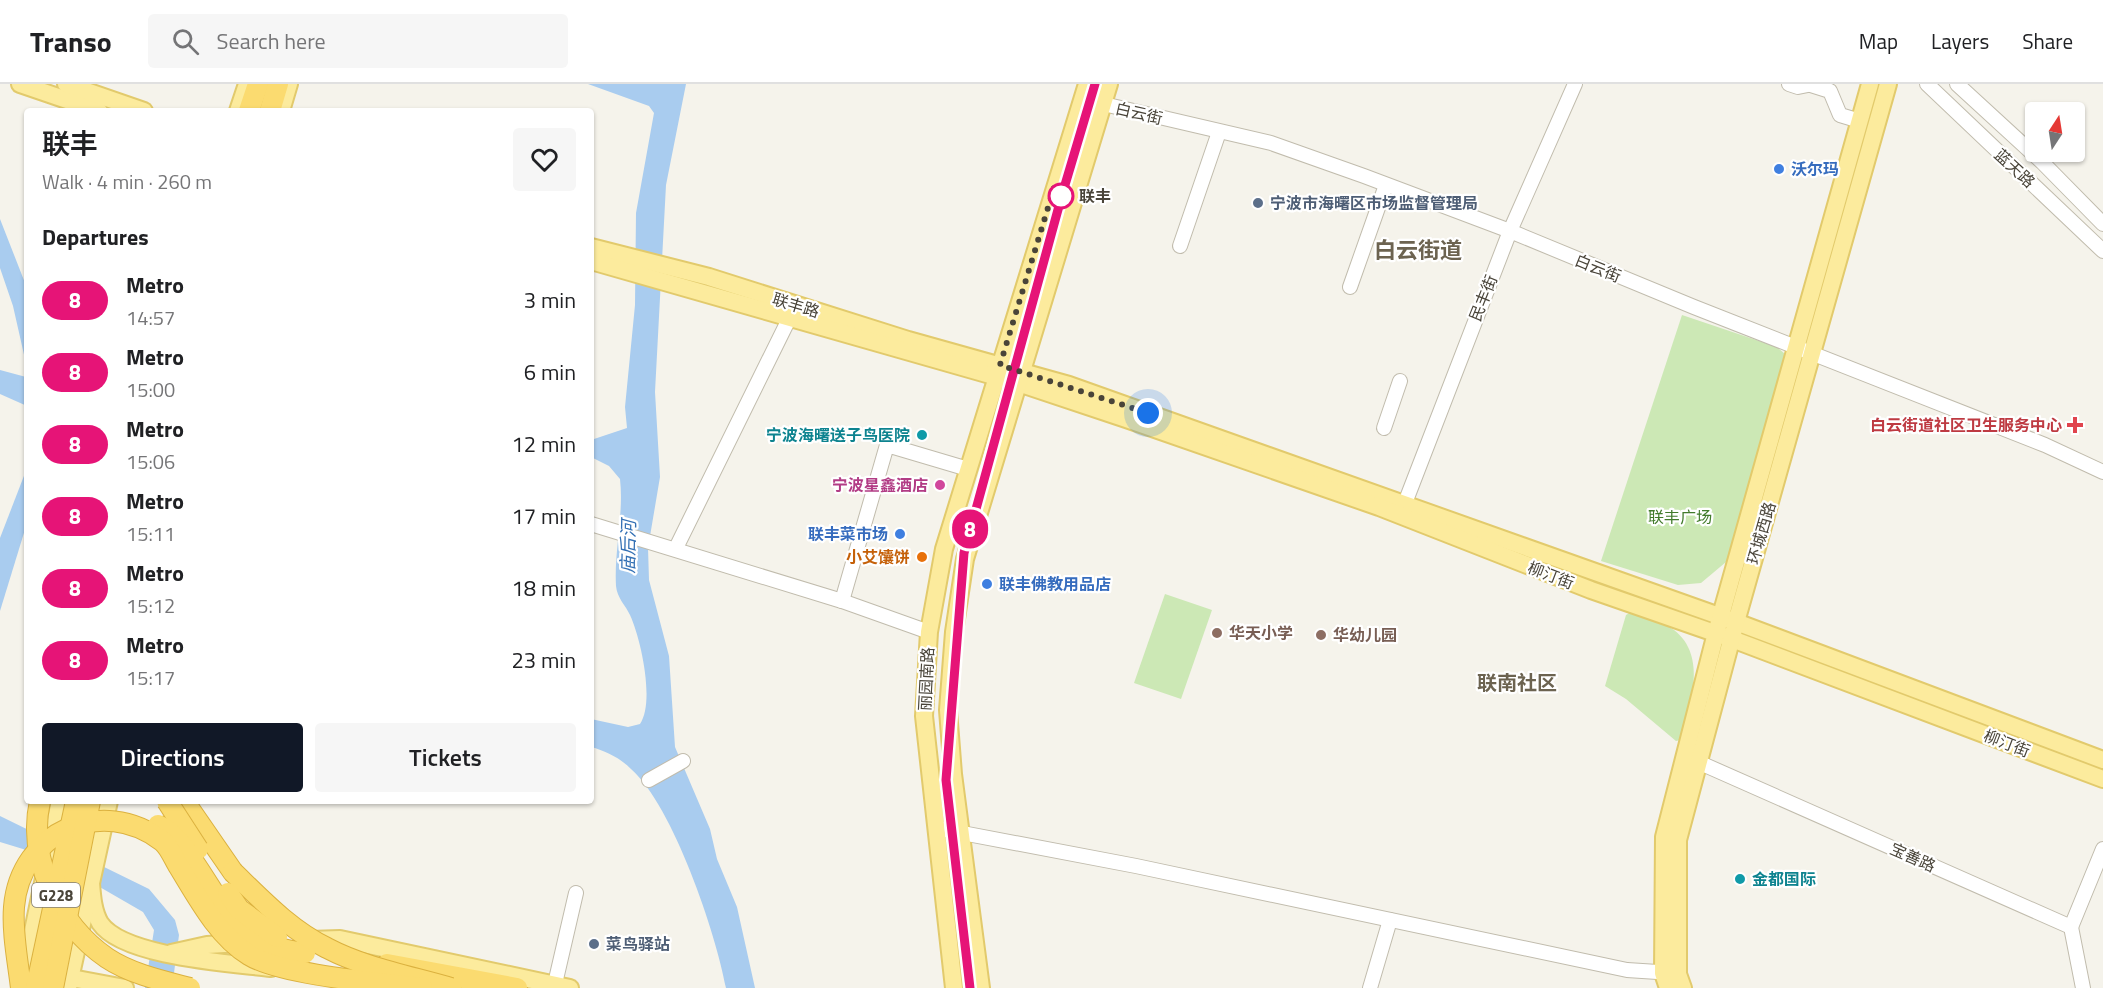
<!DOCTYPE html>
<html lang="en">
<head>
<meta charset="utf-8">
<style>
  body { margin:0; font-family:"Titillium Web","Noto Sans SC",sans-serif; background:#f6f6f6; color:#202124; height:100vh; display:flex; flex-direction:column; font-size:22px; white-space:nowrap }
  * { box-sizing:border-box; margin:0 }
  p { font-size:20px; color:#757577 }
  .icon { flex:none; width:33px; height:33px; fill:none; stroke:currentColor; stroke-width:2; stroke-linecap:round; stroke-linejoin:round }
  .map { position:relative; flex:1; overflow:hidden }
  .side { position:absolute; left:24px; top:24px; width:570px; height:696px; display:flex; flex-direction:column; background:#fff; border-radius:6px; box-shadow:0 2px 4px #0004 }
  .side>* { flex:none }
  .badge { padding:0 12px; border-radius:20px; font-size:21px; line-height:39px }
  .needle { width:39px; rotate:12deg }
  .fabs { position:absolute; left:2025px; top:18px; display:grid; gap:12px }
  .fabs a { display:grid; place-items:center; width:60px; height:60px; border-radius:6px; background:#fff; box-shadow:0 2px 4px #0004; font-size:30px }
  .you { position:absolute; width:30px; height:30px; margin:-15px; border:4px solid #fff; border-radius:50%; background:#1a73e8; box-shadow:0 0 0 9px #1a73e833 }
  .map>.badge { position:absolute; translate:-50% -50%; box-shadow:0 0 0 3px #fff }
  h2 { padding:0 18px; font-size:22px; line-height:54px }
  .round { display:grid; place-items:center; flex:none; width:63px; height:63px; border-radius:6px; background:#f6f6f6 }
  .overview { display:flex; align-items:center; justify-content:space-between; height:102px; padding:0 18px }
  h1 { font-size:28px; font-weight:600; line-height:45px }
  .button { display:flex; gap:12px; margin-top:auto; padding:12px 18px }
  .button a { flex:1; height:69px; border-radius:6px; background:#111827; color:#fff; font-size:24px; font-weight:600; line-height:69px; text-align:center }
  .button a+a { background:#f6f6f6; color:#202124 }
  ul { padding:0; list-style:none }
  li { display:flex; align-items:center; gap:18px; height:72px; padding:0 18px }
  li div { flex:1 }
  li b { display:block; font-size:22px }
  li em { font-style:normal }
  li .badge { min-width:66px; font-weight:700; text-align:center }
  header { display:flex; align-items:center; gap:36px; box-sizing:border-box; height:84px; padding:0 30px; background:#fff; border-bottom:2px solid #e0e0e0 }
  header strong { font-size:28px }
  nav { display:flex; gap:33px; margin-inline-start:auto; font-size:21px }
  .search { width:420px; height:54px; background:#f6f6f6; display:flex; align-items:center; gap:15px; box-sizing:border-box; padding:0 21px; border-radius:6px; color:#757577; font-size:22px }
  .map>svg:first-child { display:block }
  .green { fill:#cce8b5 }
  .water { fill:#a9ccef }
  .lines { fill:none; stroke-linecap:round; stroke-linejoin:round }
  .minor-casing { stroke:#c1bcad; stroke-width:16 }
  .major-casing { stroke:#e2ca6c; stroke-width:20 }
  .highway-casing { stroke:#dbb13f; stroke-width:22 }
  .minor { stroke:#fff; stroke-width:14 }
  .major { stroke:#fceb9d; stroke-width:16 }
  .highway { stroke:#fbdb70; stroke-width:20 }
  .highway-bridge-casing { stroke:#dbb13f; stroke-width:22; stroke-linecap:butt }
  .highway-bridge { stroke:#fbdb70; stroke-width:20 }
  .line-casing { stroke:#fff; stroke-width:14 }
  .line { stroke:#e61477; stroke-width:9 }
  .walk { stroke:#494439; stroke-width:6; stroke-dasharray:0 10.8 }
  .shop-dot { fill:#3f7fe0; stroke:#fff; stroke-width:2 }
  .stop-dot { fill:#fff; stroke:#e61477; stroke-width:3 }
  .service-dot { fill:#5c6f8a; stroke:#fff; stroke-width:2 }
  .health-dot { fill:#e0444e; stroke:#fff; stroke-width:2 }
  .culture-dot { fill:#0f9aa8; stroke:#fff; stroke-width:2 }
  .hotel-dot { fill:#d1479c; stroke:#fff; stroke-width:2 }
  .food-dot { fill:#e8710a; stroke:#fff; stroke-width:2 }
  .education-dot { fill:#8d6e63; stroke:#fff; stroke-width:2 }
  .labels { text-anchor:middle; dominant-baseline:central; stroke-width:4.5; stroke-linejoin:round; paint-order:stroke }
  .shield { fill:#fff; stroke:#807c74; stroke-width:1.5 }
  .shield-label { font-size:15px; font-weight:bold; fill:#494439 }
  .street-label { font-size:16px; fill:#494439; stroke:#fff }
  .shop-label { font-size:16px; font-weight:bold; fill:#366cbe; stroke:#fff; text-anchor:start }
  .stop-label { font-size:16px; font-weight:bold; fill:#494439; stroke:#fff; text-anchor:start }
  .service-label { font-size:16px; font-weight:bold; fill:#4e5e75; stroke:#fff; text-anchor:start }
  .health-label { font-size:16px; font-weight:bold; fill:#be3a42; stroke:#fff; text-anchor:end }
  .culture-label { font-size:16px; font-weight:bold; fill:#0d838f; stroke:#fff; text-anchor:end }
  .hotel-label { font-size:16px; font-weight:bold; fill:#b23c85; stroke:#fff; text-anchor:end }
  .park-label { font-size:16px; fill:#427b2c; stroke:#fff }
  .food-label { font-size:16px; font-weight:bold; fill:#c56008; stroke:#fff; text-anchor:end }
  .education-label { font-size:16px; font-weight:bold; fill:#785e54; stroke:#fff; text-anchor:start }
  .water-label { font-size:18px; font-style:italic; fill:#3370b4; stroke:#fff }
  .quarter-label { font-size:20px; font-weight:bold; fill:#6c6350; stroke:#fff }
  .district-label { font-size:22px; font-weight:bold; fill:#6c6350; stroke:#fff }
</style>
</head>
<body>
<header>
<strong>Transo</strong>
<div class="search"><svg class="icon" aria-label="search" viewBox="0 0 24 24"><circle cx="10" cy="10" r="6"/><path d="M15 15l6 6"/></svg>Search here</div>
<nav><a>Map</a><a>Layers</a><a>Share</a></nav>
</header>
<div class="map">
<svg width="2103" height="904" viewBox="0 0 2103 904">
  <rect width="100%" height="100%" fill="#f5f3eb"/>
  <!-- green -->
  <g class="green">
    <polygon points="1682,231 1777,263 1785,270 1786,279 1732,473 1701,499 1678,501 1601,477"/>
    <polygon points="1165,510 1212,526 1181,615 1134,599"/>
    <path d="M1631,528C1644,534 1663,538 1674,546C1708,572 1690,622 1681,656L1676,657L1626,615L1605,602L1626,531Z"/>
  </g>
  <!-- water -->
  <g class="water">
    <path d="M588,0H686L666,101L655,308L660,393L648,464L649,496L669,572L675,663L710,745L717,775L737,823L755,904H726C716,849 673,722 631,685C620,674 606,667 591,663V635L628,643L640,640C655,618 641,555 630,531C626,522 617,514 616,502C614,467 624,430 620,395L609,382L591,373V356L627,344L625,323L635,221L636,129L654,29L649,22Z"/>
    <polygon points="0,135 27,204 27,284 13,222 0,184"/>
    <polygon points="0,286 26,293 27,289 27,322 0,310"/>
    <polygon points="27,384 27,439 0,527 0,454"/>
    <polygon points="0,732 149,805 175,836 179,851 172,904 145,904 154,846 143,828 98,802 23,765 0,758"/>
  </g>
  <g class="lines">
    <defs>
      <g id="minor">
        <polyline points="1789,0 1798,3 1813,0"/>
        <polyline points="1927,0 2103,167"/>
        <polyline points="1957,0 2042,78 2103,140"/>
        <polyline points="1811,1 1830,7 1840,31 1860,37"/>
        <polyline points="1082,15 1271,59 1364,92 1510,147 1694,223 2045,361 2103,388"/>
        <polyline points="1180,162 1219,48"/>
        <polyline points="1350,203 1386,101"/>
        <polyline points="1384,344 1400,297"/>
        <polyline points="1399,428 1405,419 1510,147 1575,0"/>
        <polyline points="591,440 842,517 929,548"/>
        <polyline points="676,464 789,235"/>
        <polyline points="842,517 887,361 968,385"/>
        <polyline points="1698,678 2071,843 2083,904"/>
        <polyline points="649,696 683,677"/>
        <polyline points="936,744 1136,782 1627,886 1673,889"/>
        <polyline points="2071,843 2103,765"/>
        <polyline points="554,904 576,809"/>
        <polyline points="1370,904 1390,836"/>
      </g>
      <g id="major">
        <polyline points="20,0 99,27"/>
        <polyline points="66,0 144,27"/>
        <polyline points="238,27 247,0"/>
        <polyline points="281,27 289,0"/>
        <polyline points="591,163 709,193 908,256 1069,301 1736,538 2103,676"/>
        <polyline points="591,177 1018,299 1126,335 1379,423 1591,506 1732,555 2103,695"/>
        <path d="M91,799C92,812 93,827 100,839C123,873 231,879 271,884"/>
        <polyline points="309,856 340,855 570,904"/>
        <polyline points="171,869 207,861 241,859"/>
        <polyline points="61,892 125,904"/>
        <polyline points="23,895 60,717"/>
        <polyline points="68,904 109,717"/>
        <polyline points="954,904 924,632 929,548 944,465 1087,0"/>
        <polyline points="981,904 953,690 948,626 954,548 965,475 1109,0"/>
        <polyline points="1668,904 1663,889 1664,753 1716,549 1870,0"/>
        <polyline points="1683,904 1678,890 1678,756 1736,538 1888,0"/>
      </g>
      <g id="highway">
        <polyline points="249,27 258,0"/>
        <polyline points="270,27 278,0"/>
        <polyline points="184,717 233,788"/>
        <polyline points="387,880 517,904"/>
      </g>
    </defs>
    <!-- minor casing -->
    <use href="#minor" class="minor-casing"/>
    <!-- major casing -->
    <use href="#major" class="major-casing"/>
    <!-- highway casing -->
    <use href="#highway" class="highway-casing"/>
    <!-- minor -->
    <use href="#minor" class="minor"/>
    <!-- major -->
    <use href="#major" class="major"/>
    <!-- highway -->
    <use href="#highway" class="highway"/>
    <defs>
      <g id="highway-bridge">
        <path d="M40,717C27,775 59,841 107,874C131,890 163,897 190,904"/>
        <polyline points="167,717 198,765"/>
        <path d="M158,741C174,749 184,763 193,777C228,828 236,861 305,869"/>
        <path d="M233,788C262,816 290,846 327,864C365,884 410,892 451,904"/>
        <polyline points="228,809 239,825 277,853"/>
        <path d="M21,904C18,878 12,849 14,823C20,748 102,711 162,757C169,762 174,775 179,783C198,814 218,852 249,871C281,891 382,899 422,904"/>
        <polyline points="36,904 76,717"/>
        <polyline points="53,904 90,717"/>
      </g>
    </defs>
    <!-- highway-bridge casing -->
    <use href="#highway-bridge" class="highway-bridge-casing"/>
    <!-- highway-bridge -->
    <use href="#highway-bridge" class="highway-bridge"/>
  </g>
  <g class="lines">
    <defs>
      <polyline id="line" points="970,904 946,696 964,469 1062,111 1095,0"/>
    </defs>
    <!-- line casing -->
    <use href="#line" class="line-casing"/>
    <!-- line -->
    <use href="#line" class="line"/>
    <!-- walk -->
    <polyline class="walk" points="1061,112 1054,104 1000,281 1148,329"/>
  </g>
  <!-- markers -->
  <g class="shop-dot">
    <circle cx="1779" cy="85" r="6"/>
    <circle cx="900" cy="450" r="6"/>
    <circle cx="987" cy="500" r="6"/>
  </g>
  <circle class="stop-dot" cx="1061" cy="112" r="12"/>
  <g class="service-dot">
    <circle cx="1258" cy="119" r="6"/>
    <circle cx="594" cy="860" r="6"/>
  </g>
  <path class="health-dot" d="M2072 332h6v6h6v6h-6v6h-6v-6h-6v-6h6z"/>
  <g class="culture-dot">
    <circle cx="922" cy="351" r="6"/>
    <circle cx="1740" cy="795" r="6"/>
  </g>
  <circle class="hotel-dot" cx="940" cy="401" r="6"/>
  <circle class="food-dot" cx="922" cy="473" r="6"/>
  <g class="education-dot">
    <circle cx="1217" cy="549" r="6"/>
    <circle cx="1321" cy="551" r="6"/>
  </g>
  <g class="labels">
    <!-- shield labels -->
    <rect class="shield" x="32" y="799" width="48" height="24" rx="4.5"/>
    <g class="shield-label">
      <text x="56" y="811">G228</text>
    </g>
    <!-- street labels -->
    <g class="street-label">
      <text transform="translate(1139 29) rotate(13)">白云街</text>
      <text transform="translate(2015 84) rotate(43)">蓝天路</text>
      <text transform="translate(1598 184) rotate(22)">白云街</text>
      <text transform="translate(1483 214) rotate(-68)">民丰街</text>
      <text transform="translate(796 221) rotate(17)">联丰路</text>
      <text transform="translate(1761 449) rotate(-74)">环城西路</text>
      <text transform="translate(1551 491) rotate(21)">柳汀街</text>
      <text transform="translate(926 595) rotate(-87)">丽园南路</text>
      <text transform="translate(2007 659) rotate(21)">柳汀街</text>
      <text transform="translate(1913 773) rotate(24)">宝善路</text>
    </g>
    <!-- shop labels -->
    <g class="shop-label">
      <text x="1791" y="85">沃尔玛</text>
      <text x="888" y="450" text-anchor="end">联丰菜市场</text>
      <text x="999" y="500">联丰佛教用品店</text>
    </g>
    <!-- stop labels -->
    <g class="stop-label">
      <text x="1079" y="112">联丰</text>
    </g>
    <!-- service labels -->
    <g class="service-label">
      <text x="1270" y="119">宁波市海曙区市场监督管理局</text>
      <text x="606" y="860">菜鸟驿站</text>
    </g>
    <!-- health labels -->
    <g class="health-label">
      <text x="2062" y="341">白云街道社区卫生服务中心</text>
    </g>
    <!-- culture labels -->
    <g class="culture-label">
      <text x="910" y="351">宁波海曙送子鸟医院</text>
      <text x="1752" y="795" text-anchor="start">金都国际</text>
    </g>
    <!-- hotel labels -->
    <g class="hotel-label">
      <text x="928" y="401">宁波星鑫酒店</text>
    </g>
    <!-- park labels -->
    <g class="park-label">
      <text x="1680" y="433">联丰广场</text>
    </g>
    <!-- food labels -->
    <g class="food-label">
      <text x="910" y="473">小艾馕饼</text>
    </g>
    <!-- education labels -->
    <g class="education-label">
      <text x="1229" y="549">华天小学</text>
      <text x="1333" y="551">华幼儿园</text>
    </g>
    <!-- water labels -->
    <g class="water-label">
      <text transform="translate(628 463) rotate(-89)">庙后河</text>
    </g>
    <!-- quarter labels -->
    <g class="quarter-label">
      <text x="1517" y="598">联南社区</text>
    </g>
    <!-- district labels -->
    <g class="district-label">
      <text x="1418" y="166">白云街道</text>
    </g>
  </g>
</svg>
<div class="fabs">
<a><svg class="needle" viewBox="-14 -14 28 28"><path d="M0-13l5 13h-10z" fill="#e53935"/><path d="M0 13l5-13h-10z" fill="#757577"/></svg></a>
</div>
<div class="you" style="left:1148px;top:329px"></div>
<b class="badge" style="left:970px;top:445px;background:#e61477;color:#fff">8</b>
<section class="side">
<div class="overview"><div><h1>联丰</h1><p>Walk · 4 min · 260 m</p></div><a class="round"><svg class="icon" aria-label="heart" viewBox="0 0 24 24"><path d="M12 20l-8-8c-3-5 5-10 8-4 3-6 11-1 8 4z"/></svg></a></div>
<h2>Departures</h2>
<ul>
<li><span class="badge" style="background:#e61477;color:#fff">8</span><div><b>Metro</b><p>14:57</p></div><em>3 min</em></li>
<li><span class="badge" style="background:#e61477;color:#fff">8</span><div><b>Metro</b><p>15:00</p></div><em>6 min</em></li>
<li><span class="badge" style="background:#e61477;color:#fff">8</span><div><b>Metro</b><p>15:06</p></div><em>12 min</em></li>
<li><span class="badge" style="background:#e61477;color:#fff">8</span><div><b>Metro</b><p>15:11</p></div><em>17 min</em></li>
<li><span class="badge" style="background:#e61477;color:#fff">8</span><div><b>Metro</b><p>15:12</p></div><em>18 min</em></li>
<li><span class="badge" style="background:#e61477;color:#fff">8</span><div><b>Metro</b><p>15:17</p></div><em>23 min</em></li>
</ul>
<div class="button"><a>Directions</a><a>Tickets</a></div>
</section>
</div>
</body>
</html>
